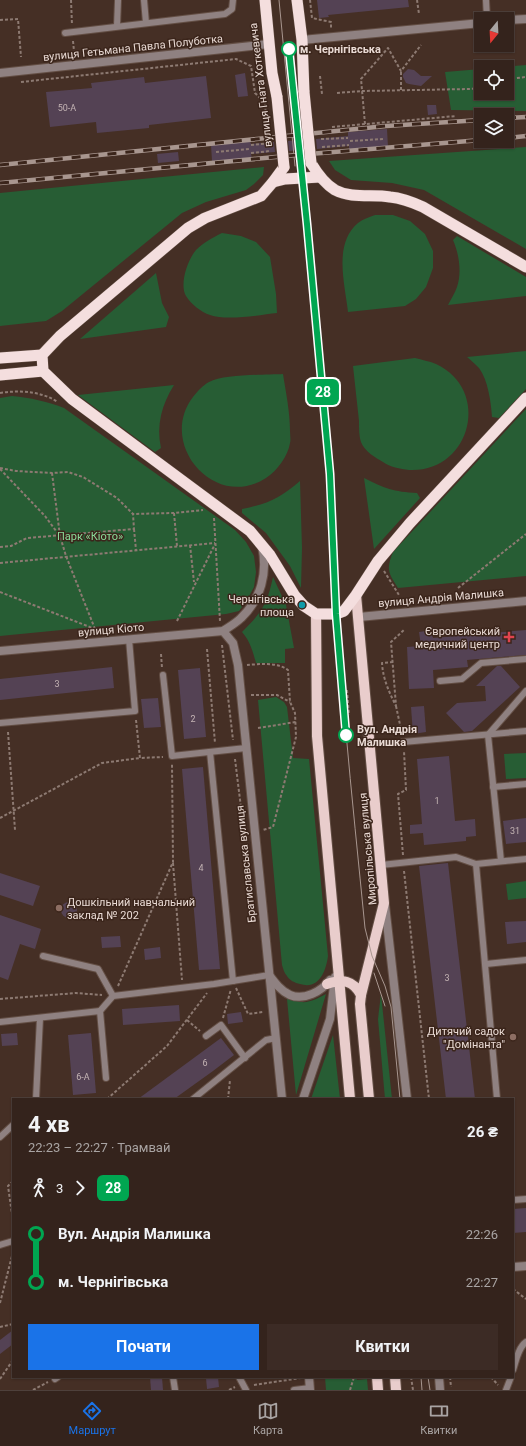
<!DOCTYPE html>
<html lang="uk">
<head>
<meta charset="utf-8">
<style>
  body { margin:0; font-family:Roboto,sans-serif; background:#3c2b25; color:#f1f3f6; height:100vh; display:flex; flex-direction:column; font-size:15px; white-space:nowrap }
  * { box-sizing:border-box; margin:0 }
  p { font-size:13px; color:#a9a4a3 }
  .icon { flex:none; width:22px; height:22px; fill:none; stroke:currentColor; stroke-width:2; stroke-linecap:round; stroke-linejoin:round }
  .map { position:relative; flex:1; overflow:hidden }
  .details { position:absolute; left:12px; top:1098px; width:502px; height:280px; display:flex; flex-direction:column; background:#34231c; border-radius:0px; box-shadow:0 1px 3px #0004,0 0 0 1px #4e403b }
  .details>* { flex:none }
  .badge { padding:0 8px; border-radius:6px; font-size:14px; line-height:26px }
  .needle { width:26px; rotate:198deg }
  .controls { position:absolute; left:474px; top:12px; display:grid; gap:8px }
  .controls a { display:grid; place-items:center; width:40px; height:40px; border-radius:0px; background:#34231c; box-shadow:0 1px 3px #0004,0 0 0 1px #4e403b; font-size:20px }
  .map>.badge { position:absolute; translate:-50% -50%; box-shadow:0 0 0 2px #fff }
  .legs { display:flex; align-items:center; gap:6px; height:44px; padding:0 16px; font-size:13px }
  .legs p { margin-inline-start:auto }
  .overview { display:flex; align-items:center; justify-content:space-between; height:68px; padding:0 16px }
  h1 { font-size:22px; font-weight:700; line-height:30px }
  .button { display:flex; gap:8px; margin-top:auto; padding:8px 16px }
  .button a { flex:1; height:46px; border-radius:0px; background:#1a73e8; color:#fff; font-size:16px; font-weight:700; line-height:46px; text-align:center }
  .button a+a { background:#3c2b25; color:#f1f3f6 }
  ul { padding:0 16px; list-style:none }
  li { display:flex; align-items:center; gap:14px; height:48px; font-size:15px }
  li i { display:grid; place-items:center; width:6px; height:100%; margin:0 5px; background:currentColor }
  li i::after { content:''; width:10px; height:10px; margin:-5px; border:3px solid; border-radius:50%; background:#34231c }
  li p { margin-inline-start:auto }
  li:first-child i { background:linear-gradient(#0000 50%,currentColor 0) }
  li:last-child i { background:linear-gradient(currentColor 50%,#0000 0) }
  .tab-bar { display:flex; justify-content:space-around; align-items:center; height:56px; border-top:1px solid #4e403b; background:#34231c; font-size:11px; color:#a9a4a3 }
  .tab-bar a { display:grid; justify-items:center; gap:2px }
  .tab-bar .active { color:#1a73e8 }
  .map>svg:first-child { display:block }
  .green { fill:#275d34 }
  .building { fill:#544254 }
  .lines { fill:none; stroke-linecap:round; stroke-linejoin:round }
  .service-casing { stroke:#634e44; stroke-width:8 }
  .minor-casing { stroke:#634e44; stroke-width:10 }
  .tertiary-casing { stroke:#634e44; stroke-width:10 }
  .primary-casing { stroke:#634e44; stroke-width:12 }
  .trunk-casing { stroke:#634e44; stroke-width:12 }
  .path { stroke:#8d7a72; stroke-width:2; stroke-dasharray:3 2; stroke-linecap:butt }
  .service { stroke:#8f8181; stroke-width:6 }
  .minor { stroke:#8f8181; stroke-width:8 }
  .tertiary { stroke:#8f8181; stroke-width:8 }
  .primary { stroke:#e9cdcc; stroke-width:10 }
  .trunk { stroke:#f4dede; stroke-width:11 }
  .tram { stroke:#a8968f; stroke-width:1 }
  .rail-casing { stroke:#a8968f; stroke-width:4.5 }
  .rail { stroke:#3b251b; stroke-width:3; stroke-dasharray:9; stroke-linecap:butt }
  .trunk-bridge-casing { stroke:#634e44; stroke-width:12; stroke-linecap:butt }
  .trunk-bridge { stroke:#f4dede; stroke-width:11 }
  .line-1-casing { stroke:#fff; stroke-width:9 }
  .line-1 { stroke:#00a651; stroke-width:6 }
  .stop-1-dot { fill:#fff; stroke:#00a651; stroke-width:2 }
  .culture-dot { fill:#0f9aa8; stroke:#3b251b; stroke-width:1.5 }
  .health-dot { fill:#e0444e; stroke:#3b251b; stroke-width:1.5 }
  .education-dot { fill:#8d6e63; stroke:#3b251b; stroke-width:1.5 }
  .labels { text-anchor:middle; dominant-baseline:central; stroke-width:3; stroke-linejoin:round; paint-order:stroke }
  .number-label { font-size:9px; fill:#c4b4b4 }
  .street-label { font-size:11px; fill:#e9dad4; stroke:#3b251b }
  .stop-label { font-size:11px; font-weight:bold; fill:#e9dad4; stroke:#3b251b; text-anchor:start }
  .park-label { font-size:11px; fill:#89db99; stroke:#3b251b }
  .poi-label { font-size:11px; fill:#e9dad4; stroke:#3b251b; text-anchor:end }
</style>
</head>
<body>
<div class="map">
<svg width="526" height="1390" viewBox="0 0 526 1390">
  <rect width="100%" height="100%" fill="#452f25"/>
  <!-- green -->
  <g class="green">
    <polygon points="526,65 526,111 451,110 445,72 481,69 481,93 507,93 507,67 501,67"/>
    <polygon points="526,147 526,249 424,190 392,183 351,180 335,170 329,161"/>
    <polygon points="264,167 263,175 254,184 246,190 206,202 182,213 62,311 46,321 0,326 0,193"/>
    <path d="M375,215H393L410,221L425,234L433,251V268L426,287L416,299L405,306L348,312C345,284 333,244 358,223C363,219 370,217 375,215Z"/>
    <path d="M222,233L241,236L256,242L270,257L276,294L277,313C259,315 227,321 210,315C201,312 191,304 186,296C179,284 188,259 196,250C204,242 212,238 222,233Z"/>
    <path d="M457,236L526,277V296L448,305C451,299 455,293 457,287C462,272 459,254 453,240Z"/>
    <polygon points="156,273 162,303 169,317 166,327 80,339"/>
    <path d="M526,351V389L499,418L492,417C491,402 488,380 479,368C475,364 471,360 467,357Z"/>
    <path d="M415,358C422,360 429,361 436,364C492,390 471,473 409,470C400,469 390,467 383,462C376,458 364,451 361,442C359,436 359,427 359,421C357,403 355,384 353,366Z"/>
    <path d="M283,374C286,393 290,412 290,431C290,435 291,440 290,443C288,456 277,471 266,478C215,511 157,444 193,397C197,392 203,385 209,382C224,374 264,375 283,374Z"/>
    <path d="M174,385C162,404 156,425 161,448L155,452L78,395Z"/>
    <path d="M12,396C31,398 46,401 64,408L235,530L246,542L254,556L256,572L254,587L247,600L239,611L226,614L0,636V398Z"/>
    <path d="M526,409V576L398,588C388,573 386,569 393,552Z"/>
    <path d="M364,478C384,488 394,492 417,493L420,498L374,549Z"/>
    <path d="M300,481L302,548L301,588L290,566L266,533L242,513V509C268,504 280,498 300,481Z"/>
    <path d="M273,577L286,605L294,648L285,649V663H256C253,652 250,641 242,632C262,612 267,605 273,577Z"/>
    <path d="M276,697L284,702L287,707L293,758L309,759L328,956C326,971 319,990 300,984C295,983 289,980 287,976C284,973 283,968 282,965L258,700Z"/>
    <polygon points="526,753 526,778 506,779 504,754"/>
    <polygon points="526,881 526,898 508,900 506,884"/>
    <path d="M326,994L296,1095L287,999C292,998 296,1001 301,1002C310,1003 318,998 326,994Z"/>
    <polygon points="381,994 392,1099 385,1099 378,1019"/>
    <polygon points="333,1035 340,1099 311,1099"/>
    <polygon points="325,1377 356,1377 357,1380 367,1379 368,1390 326,1390"/>
  </g>
  <!-- building -->
  <g class="building">
    <polygon points="317,0 408,0 409,7 328,15 329,17 319,18"/>
    <polygon points="408,69 414,70 421,76 432,76 421,86 409,84 406,83 403,77 403,74"/>
    <polygon points="245,73 248,96 238,97 235,75"/>
    <polygon points="206,76 211,118 149,125 149,128 97,133 96,122 50,127 46,92 92,88 91,83 144,77 145,83"/>
    <polygon points="427,105 436,105 437,114 428,115"/>
    <polygon points="387,129 388,147 349,150 349,146 317,149 316,139 348,136 348,132"/>
    <polygon points="302,140 303,150 289,151 288,141"/>
    <polygon points="250,141 251,144 274,142 275,152 251,154 252,158 212,161 211,145"/>
    <polygon points="178,152 179,161 158,163 157,154"/>
    <polygon points="432,630 433,638 526,630 526,655 467,660 468,667 433,670 434,688 409,689 407,647 421,646 419,632"/>
    <polygon points="497,666 501,666 520,687 472,731 464,732 446,713 457,703 486,701 485,686 476,686"/>
    <polygon points="112,667 114,688 0,700 0,679"/>
    <polygon points="200,668 206,737 184,739 178,670"/>
    <polygon points="158,698 161,727 144,728 141,699"/>
    <polygon points="424,706 426,732 413,734 411,707"/>
    <polygon points="449,756 455,821 475,819 476,836 466,837 466,841 424,845 423,833 410,834 410,825 422,824 417,759"/>
    <polygon points="203,767 220,969 199,970 182,769"/>
    <polygon points="526,818 526,842 506,844 503,821"/>
    <polygon points="448,863 464,1003 475,1099 446,1099 419,866"/>
    <polygon points="0,873 40,886 33,906 0,895"/>
    <circle cx="69" cy="910" r="8"/>
    <polygon points="0,915 41,929 35,949 20,944 8,980 0,977"/>
    <polygon points="526,921 526,942 507,944 505,922"/>
    <polygon points="120,936 121,947 102,948 101,937"/>
    <polygon points="160,947 161,958 145,960 144,949"/>
    <polygon points="179,1005 180,1021 123,1025 122,1009"/>
    <polygon points="241,1012 243,1022 228,1024 227,1014"/>
    <polygon points="17,1033 18,1045 2,1046 1,1034"/>
    <polygon points="91,1033 96,1093 73,1095 68,1035"/>
    <polygon points="221,1038 234,1055 213,1071 174,1099 138,1099"/>
    <polygon points="526,1208 526,1232 513,1233 513,1209"/>
    <polygon points="13,1330 13,1344 0,1354 0,1340"/>
    <polygon points="150,1377 162,1377 163,1390 151,1390"/>
    <polygon points="218,1377 219,1387 207,1389 206,1378"/>
  </g>
  <g class="lines">
    <defs>
      <g id="service">
        <polyline points="144,0 146,23"/>
        <polyline points="486,0 487,19"/>
        <polyline points="117,26 118,0"/>
        <polyline points="65,33 225,14 232,9 233,0"/>
        <polyline points="163,675 172,756 246,748"/>
        <polyline points="440,681 462,679 481,663 526,659"/>
        <polyline points="0,723 135,711 129,639"/>
        <polyline points="403,742 526,731"/>
        <polyline points="210,752 233,981"/>
        <polyline points="493,787 526,784"/>
        <polyline points="501,861 488,735 526,691"/>
        <polyline points="476,864 497,1099"/>
        <polyline points="381,865 456,857 476,864 526,859"/>
        <polyline points="43,956 98,969 113,996"/>
        <polyline points="486,964 526,960"/>
        <polyline points="100,1011 106,1078"/>
        <polyline points="0,1022 100,1011 113,996 214,984 269,975"/>
        <polyline points="206,1036 221,1025 245,1058"/>
        <polyline points="36,1099 40,1018"/>
        <polyline points="193,1099 266,1040 276,1038"/>
        <polyline points="0,1137 13,1125"/>
        <polyline points="513,1200 526,1199"/>
        <polyline points="0,1245 13,1241"/>
        <path d="M513,1370C516,1361 518,1348 526,1342"/>
        <polyline points="173,1377 175,1390"/>
        <polyline points="239,1377 246,1390"/>
        <polyline points="55,1379 58,1377"/>
        <polyline points="294,1390 310,1388"/>
        <polyline points="506,1390 511,1377"/>
      </g>
      <g id="minor">
        <polyline points="507,20 526,19"/>
        <polyline points="302,40 481,23"/>
        <polyline points="0,73 269,44"/>
        <polyline points="223,631 233,643 238,665 282,1099"/>
        <path d="M269,975C275,983 281,991 290,995C304,1001 322,991 330,980"/>
        <polyline points="303,1099 330,1019 335,977"/>
        <polyline points="513,1267 526,1266"/>
        <polyline points="309,1377 310,1390"/>
      </g>
      <g id="tertiary">
        <polyline points="359,617 526,601"/>
        <path d="M0,651L223,631C229,627 236,623 241,618C261,599 268,573 262,546"/>
        <polyline points="385,905 407,1099"/>
        <polyline points="439,1377 440,1390"/>
      </g>
      <g id="primary">
        <polyline points="356,595 384,903 361,995 360,1004 369,1099"/>
        <polyline points="316,614 317,736 350,1099"/>
        <path d="M327,984C343,979 353,980 361,995"/>
        <polyline points="377,1377 378,1390"/>
        <polyline points="395,1377 396,1390"/>
      </g>
      <g id="trunk">
        <polyline points="265,0 272,73 277,97"/>
        <polyline points="297,0 302,40 304,92"/>
        <path d="M311,163C317,173 325,184 335,190C352,199 372,194 390,197C402,198 412,202 423,207L526,267"/>
        <polyline points="284,167 273,182 261,196 205,218 188,228 60,336 42,355 43,371 72,399 250,531 270,555 295,596 304,606 316,614 336,614 344,611 356,595 378,561 410,523 526,398"/>
        <polyline points="273,182 285,179 320,177"/>
        <polyline points="0,358 42,355"/>
        <polyline points="0,375 43,371"/>
      </g>
    </defs>
    <!-- service casing -->
    <use href="#service" class="service-casing"/>
    <!-- minor casing -->
    <use href="#minor" class="minor-casing"/>
    <!-- tertiary casing -->
    <use href="#tertiary" class="tertiary-casing"/>
    <!-- primary casing -->
    <use href="#primary" class="primary-casing"/>
    <!-- trunk casing -->
    <use href="#trunk" class="trunk-casing"/>
    <!-- path -->
    <g class="path">
      <polyline points="71,0 72,25"/>
      <polyline points="310,0 312,18 331,22 331,28"/>
      <polyline points="417,0 419,14"/>
      <polyline points="0,20 18,19 21,57"/>
      <polyline points="73,41 74,51"/>
      <polyline points="333,47 333,53"/>
      <polyline points="320,76 322,94"/>
      <polyline points="507,79 526,77"/>
      <polyline points="21,82 236,59 251,66 255,93 265,103 267,127"/>
      <polyline points="401,90 401,71"/>
      <polyline points="263,92 264,102"/>
      <polyline points="337,93 362,91 470,89 481,88"/>
      <polyline points="365,124 361,79 388,48 401,71 421,45"/>
      <polyline points="332,127 456,116"/>
      <polyline points="321,139 348,138"/>
      <polyline points="350,141 383,139"/>
      <polyline points="251,145 270,143"/>
      <polyline points="322,147 349,145"/>
      <polyline points="216,152 250,149"/>
      <polyline points="251,153 270,151"/>
      <path d="M0,393C20,390 40,391 58,402"/>
      <polyline points="0,468 16,471 52,473 68,472 83,477 117,498 133,514 174,513 203,510"/>
      <polyline points="0,469 45,516 59,535"/>
      <polyline points="52,473 60,536 66,556 95,629"/>
      <polyline points="174,513 177,546"/>
      <polyline points="214,518 220,621"/>
      <polyline points="134,529 136,550"/>
      <polyline points="190,545 194,582"/>
      <polyline points="0,547 11,546 27,538 134,529 133,514"/>
      <polyline points="0,563 215,543"/>
      <polyline points="384,571 399,595"/>
      <polyline points="458,588 526,534"/>
      <polyline points="0,592 95,629"/>
      <polyline points="177,621 215,544"/>
      <polyline points="222,645 233,740"/>
      <polyline points="207,649 215,743"/>
      <polyline points="161,654 162,668"/>
      <path d="M393,662L382,663C383,679 389,692 396,706L391,642L404,630"/>
      <path d="M247,665C260,664 277,662 288,670L290,702L295,713L296,737L273,827L263,830"/>
      <polyline points="347,690 349,715"/>
      <polyline points="251,695 277,695 290,702"/>
      <polyline points="396,706 402,734"/>
      <polyline points="136,720 140,758 163,757"/>
      <polyline points="258,728 296,722"/>
      <polyline points="8,732 15,830"/>
      <polyline points="235,759 243,824"/>
      <polyline points="0,818 102,763 140,758"/>
      <polyline points="403,855 398,794 406,790 404,751"/>
      <polyline points="173,863 182,980"/>
      <polyline points="404,871 429,1099"/>
      <polyline points="118,986 173,862 172,764"/>
      <polyline points="236,988 248,1014 263,1012"/>
      <polyline points="0,999 76,993 102,995"/>
      <polyline points="223,1018 231,989"/>
      <polyline points="187,1020 200,1031"/>
      <polyline points="107,1099 167,1046 207,993"/>
      <polyline points="228,1099 230,1080"/>
      <polyline points="13,1181 8,1186 13,1221"/>
      <polyline points="513,1289 526,1299"/>
      <polyline points="0,1303 13,1252"/>
      <polyline points="0,1327 13,1324"/>
      <polyline points="411,1377 413,1390"/>
      <polyline points="450,1377 451,1387"/>
      <polyline points="491,1377 498,1385"/>
      <polyline points="0,1379 13,1360"/>
      <polyline points="254,1385 301,1378"/>
      <polyline points="33,1390 48,1382"/>
      <polyline points="229,1390 235,1387"/>
      <polyline points="350,1390 354,1377"/>
    </g>
    <!-- service -->
    <use href="#service" class="service"/>
    <!-- minor -->
    <use href="#minor" class="minor"/>
    <!-- tertiary -->
    <use href="#tertiary" class="tertiary"/>
    <!-- primary -->
    <use href="#primary" class="primary"/>
    <!-- trunk -->
    <use href="#trunk" class="trunk"/>
    <!-- tram -->
    <g class="tram">
      <polyline points="279,0 295,166"/>
      <polyline points="291,70 302,166"/>
      <path d="M333,529C337,662 352,795 365,928L372,956L385,986L391,1007L400,1099"/>
      <polyline points="374,973 385,1006"/>
      <polyline points="421,1377 422,1390"/>
      <polyline points="428,1377 430,1390"/>
    </g>
    <defs>
      <g id="rail">
        <polyline points="507,118 526,117"/>
        <polyline points="507,138 526,136"/>
        <polyline points="0,165 386,126 481,120"/>
        <polyline points="0,183 297,155 481,140"/>
      </g>
    </defs>
    <!-- rail casing -->
    <use href="#rail" class="rail-casing"/>
    <!-- rail -->
    <use href="#rail" class="rail"/>
    <defs>
      <g id="trunk-bridge">
        <polyline points="304,92 311,163"/>
        <polyline points="277,97 284,167"/>
      </g>
    </defs>
    <!-- trunk-bridge casing -->
    <use href="#trunk-bridge" class="trunk-bridge-casing"/>
    <!-- trunk-bridge -->
    <use href="#trunk-bridge" class="trunk-bridge"/>
  </g>
  <g class="lines">
    <defs>
      <polyline id="line-1" points="289,49 307,224 330,474 336,614 346,735"/>
    </defs>
    <!-- line-1 casing -->
    <use href="#line-1" class="line-1-casing"/>
    <!-- line-1 -->
    <use href="#line-1" class="line-1"/>
  </g>
  <!-- markers -->
  <g class="stop-1-dot">
    <circle cx="289" cy="49" r="7"/>
    <circle cx="346" cy="735" r="7"/>
  </g>
  <circle class="culture-dot" cx="302" cy="605" r="4"/>
  <path class="health-dot" d="M507 631h4v4h4v4h-4v4h-4v-4h-4v-4h4z"/>
  <g class="education-dot">
    <circle cx="59" cy="908" r="4"/>
    <circle cx="513" cy="1037" r="4"/>
  </g>
  <g class="labels">
    <!-- number labels -->
    <g class="number-label">
      <text x="67" y="108">50-А</text>
      <text x="57" y="684">3</text>
      <text x="193" y="719">2</text>
      <text x="437" y="801">1</text>
      <text x="515" y="831">31</text>
      <text x="201" y="868">4</text>
      <text x="447" y="978">3</text>
      <text x="205" y="1063">6</text>
      <text x="83" y="1077">6-А</text>
    </g>
    <!-- street labels -->
    <g class="street-label">
      <text transform="translate(133 48) rotate(-6)">вулиця Гетьмана Павла Полуботка</text>
      <text transform="translate(261 85) rotate(-97)">вулиця Гната Хоткевича</text>
      <text transform="translate(441 598) rotate(-5)">вулиця Андрія Малишка</text>
      <text transform="translate(111 630) rotate(-5)">вулиця Кіото</text>
      <text transform="translate(368 849) rotate(-95)">Миропільська вулиця</text>
      <text transform="translate(246 864) rotate(-96)">Братиславська вулиця</text>
    </g>
    <!-- stop labels -->
    <g class="stop-label">
      <text x="300" y="49">м. Чернігівська</text>
      <text x="357" y="729">Вул. Андрія<tspan x="357" dy="13">Малишка</tspan></text>
    </g>
    <!-- park labels -->
    <g class="park-label">
      <text x="90" y="536">Парк «Кіото»</text>
    </g>
    <!-- poi labels -->
    <g class="poi-label">
      <text x="294" y="599">Чернігівська<tspan x="294" dy="13">площа</tspan></text>
      <text x="500" y="631">Європейський<tspan x="500" dy="13">медичний центр</tspan></text>
      <text x="67" y="902" text-anchor="start">Дошкільний навчальний<tspan x="67" dy="13">заклад № 202</tspan></text>
      <text x="505" y="1031">Дитячий садок<tspan x="505" dy="13">"Домінанта"</tspan></text>
    </g>
  </g>
</svg>
<div class="controls">
<a><svg class="needle" viewBox="-14 -14 28 28"><path d="M0-13l5 13h-10z" fill="#e53935"/><path d="M0 13l5-13h-10z" fill="#a9a4a3"/></svg></a>
<a><svg class="icon" aria-label="locate" viewBox="0 0 24 24"><circle cx="12" cy="12" r="6"/><path d="M12 2v4M12 18v4M2 12h4M18 12h4"/></svg></a>
<a><svg class="icon" aria-label="layers" viewBox="0 0 24 24"><path d="M12 4l9 5-9 5-9-5zM3 14l9 5 9-5"/></svg></a>
</div>
<b class="badge" style="left:323px;top:392px;background:#00a651;color:#fff">28</b>
<section class="details">
<div class="overview"><div><h1>4 хв</h1><p>22:23 – 22:27 · Трамвай</p></div><b>26 ₴</b></div>
<div class="legs"><svg class="icon" aria-label="walk" viewBox="0 0 24 24"><circle cx="13" cy="4" r="2"/><path d="M13 8l-2 6 4 7M11 14l-3 7M7 12l3-4h3l4 4"/></svg>3<svg class="icon" aria-label="forward" viewBox="0 0 24 24"><path d="M9 5l7 7-7 7"/></svg><b class="badge" style="background:#00a651;color:#fff">28</b></div>
<ul>
<li><i style="color:#00a651"></i><b>Вул. Андрія Малишка</b><p>22:26</p></li>
<li><i style="color:#00a651"></i><b>м. Чернігівська</b><p>22:27</p></li>
</ul>
<div class="button"><a>Почати</a><a>Квитки</a></div>
</section>
</div>
<nav class="tab-bar">
<a class="active"><svg class="icon" aria-label="directions" viewBox="0 0 24 24"><path d="M12 3l9 9-9 9-9-9zM9 14v-3h6M13 9l2 2-2 2"/></svg>Маршрут</a>
<a><svg class="icon" aria-label="map" viewBox="0 0 24 24"><path d="M3 6l6-2 6 2 6-2v14l-6 2-6-2-6 2zM9 4v14M15 6v14"/></svg>Карта</a>
<a><svg class="icon" aria-label="tickets" viewBox="0 0 24 24"><path d="M3 7h18v10H3zM15 7v10"/></svg>Квитки</a>
</nav>
</body>
</html>
